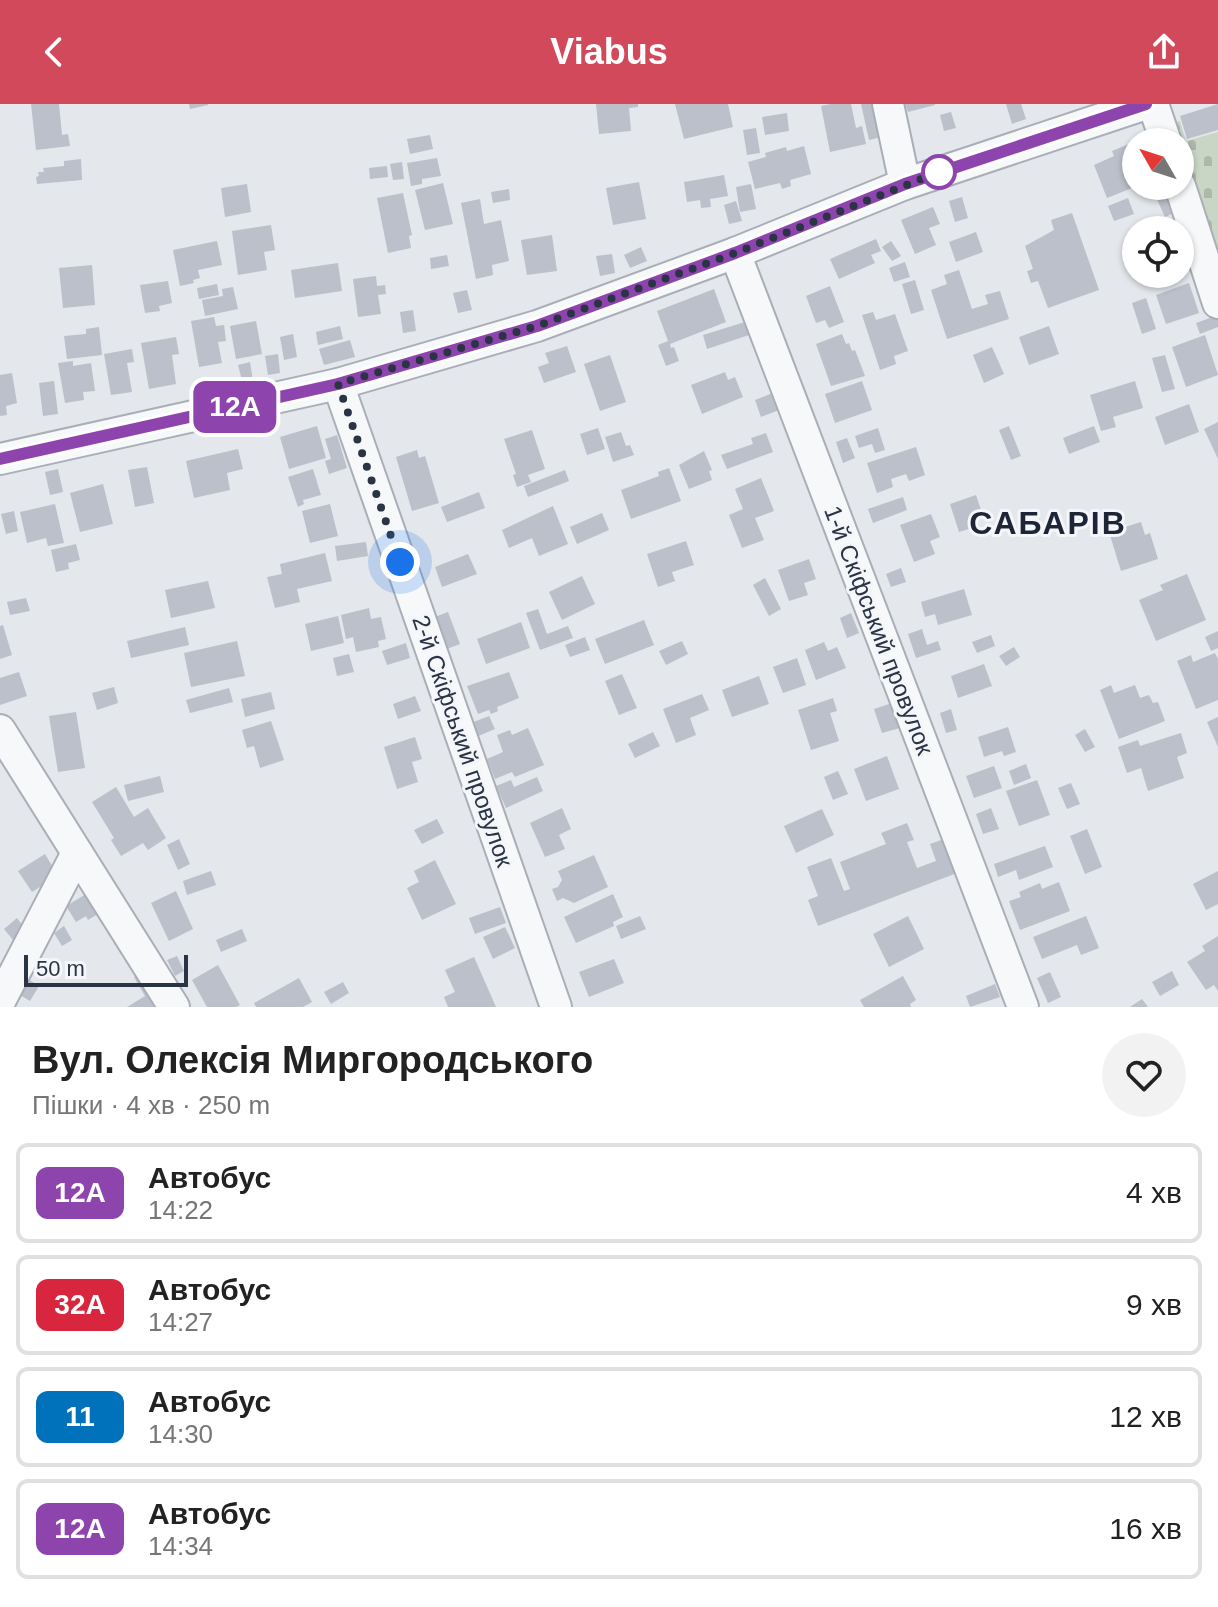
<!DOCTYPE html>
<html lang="uk">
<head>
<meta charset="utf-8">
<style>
  body { margin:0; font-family:Arial,sans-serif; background:#f2f2f2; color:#222; height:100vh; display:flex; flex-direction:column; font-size:30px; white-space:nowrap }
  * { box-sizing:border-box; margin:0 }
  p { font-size:26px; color:#767676 }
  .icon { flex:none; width:44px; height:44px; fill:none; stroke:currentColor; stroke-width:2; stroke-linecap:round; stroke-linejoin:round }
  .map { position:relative; height:903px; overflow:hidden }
  .panel { display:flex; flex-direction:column; background:#fff; flex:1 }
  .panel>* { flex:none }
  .badge { padding:0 16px; border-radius:12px; font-size:28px; line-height:52px }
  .needle { width:52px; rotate:309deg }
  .controls { position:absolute; left:1122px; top:24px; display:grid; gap:16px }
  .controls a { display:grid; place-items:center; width:72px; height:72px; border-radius:50%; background:#fff; box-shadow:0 2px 6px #0004; font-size:40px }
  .scale { position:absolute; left:24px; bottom:20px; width:164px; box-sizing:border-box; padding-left:8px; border:4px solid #2b3445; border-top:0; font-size:22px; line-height:28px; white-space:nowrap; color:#2b3445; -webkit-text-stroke:6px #f4f6f9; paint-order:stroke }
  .you { position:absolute; width:40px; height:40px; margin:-20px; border:6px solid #fff; border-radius:50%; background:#1a73e8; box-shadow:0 0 0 12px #1a73e833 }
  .map>.badge { position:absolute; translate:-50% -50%; box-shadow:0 0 0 4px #fff }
  .round { display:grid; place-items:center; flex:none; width:84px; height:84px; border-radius:42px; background:#f2f2f2 }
  .headline { display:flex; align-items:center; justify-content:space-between; height:136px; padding:0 32px }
  h1 { font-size:38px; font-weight:600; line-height:60px }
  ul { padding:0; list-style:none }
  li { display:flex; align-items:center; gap:24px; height:100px; margin:0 16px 12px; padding:0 16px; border:4px solid #e0e0e0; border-radius:12px }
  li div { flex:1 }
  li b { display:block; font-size:30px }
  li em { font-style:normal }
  li .badge { min-width:88px; font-weight:700; text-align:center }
  header { display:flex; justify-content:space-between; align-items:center; height:104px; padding:0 32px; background:#d1495b; color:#fff; font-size:36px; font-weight:600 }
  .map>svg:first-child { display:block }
  .cemetery { fill:url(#cemetery-stones) }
  .building { fill:#bbc0ca }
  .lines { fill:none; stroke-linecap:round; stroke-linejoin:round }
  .minor-casing { stroke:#a9aeb7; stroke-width:34 }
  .minor { stroke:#f7f8fa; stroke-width:30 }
  .line-casing { stroke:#fff; stroke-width:18 }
  .line { stroke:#8e44ad; stroke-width:12 }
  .walk { stroke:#2b3445; stroke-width:8; stroke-dasharray:0 14.4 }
  .stop-dot { fill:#fff; stroke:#8e44ad; stroke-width:4 }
  .labels { text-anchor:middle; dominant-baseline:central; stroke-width:6; stroke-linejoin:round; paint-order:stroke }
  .street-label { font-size:24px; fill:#2b3445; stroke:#f4f6f9 }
  .district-label { font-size:32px; font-weight:bold; letter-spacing:2px; fill:#1d2536; stroke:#f4f6f9 }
</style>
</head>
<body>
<header><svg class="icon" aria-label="back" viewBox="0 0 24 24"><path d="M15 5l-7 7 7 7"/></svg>Viabus<svg class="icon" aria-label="share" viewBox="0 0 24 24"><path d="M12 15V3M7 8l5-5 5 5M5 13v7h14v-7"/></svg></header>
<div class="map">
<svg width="1218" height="903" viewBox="0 0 1218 903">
  <defs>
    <pattern id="cemetery-stones" width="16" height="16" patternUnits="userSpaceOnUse" patternTransform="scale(2)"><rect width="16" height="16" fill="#c9d6c5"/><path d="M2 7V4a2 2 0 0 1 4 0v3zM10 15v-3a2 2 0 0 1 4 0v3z" fill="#adb8ab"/></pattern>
  </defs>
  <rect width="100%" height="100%" fill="#e4e7ec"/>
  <!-- cemetery -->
  <polygon class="cemetery" points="1180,17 1186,37 1218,28 1218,176 1180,66 1180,38 1164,21"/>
  <!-- building -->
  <g class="building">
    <polygon points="31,0 59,0 62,31 68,30 70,42 36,46"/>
    <polygon points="189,0 208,0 208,1 190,5"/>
    <polygon points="596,0 638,0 638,3 629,4 631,27 599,30"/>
    <polygon points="675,0 728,0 733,23 684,35"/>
    <polygon points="831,0 851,0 856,24 862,22 866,40 830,48 821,2"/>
    <polygon points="861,0 884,0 890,31 869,36"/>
    <polygon points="905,0 935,0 935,1 908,8"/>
    <polygon points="1006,0 1021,0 1026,15 1012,20"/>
    <polygon points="1218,0 1218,26 1187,35 1180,12"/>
    <polygon points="951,8 956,24 944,27 940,11"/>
    <polygon points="787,9 789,27 765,31 762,13"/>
    <polygon points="756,24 760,49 747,51 743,26"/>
    <polygon points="430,31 433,45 410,50 407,35"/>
    <polygon points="1129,40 1136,58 1136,74 1130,77 1132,84 1107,94 1094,61 1114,52 1112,47"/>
    <polygon points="804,42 811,70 790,76 791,82 782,85 780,79 755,85 748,58 766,53 765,49 786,43 787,47"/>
    <polygon points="437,54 441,72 422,75 422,80 411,82 407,59"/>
    <polygon points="81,55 82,76 37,80 36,73 39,72 38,68 44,68 43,64 64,62 64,57"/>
    <polygon points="402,58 404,75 393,76 390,60"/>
    <polygon points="387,62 388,73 370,75 369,64"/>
    <polygon points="724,71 728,92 710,95 711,103 701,104 700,96 687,98 684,78"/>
    <polygon points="639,78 646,115 613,121 606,84"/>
    <polygon points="443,79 453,120 425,126 415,86"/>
    <polygon points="247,80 251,108 225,113 221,84"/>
    <polygon points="751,80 756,105 740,108 736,83"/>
    <polygon points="1156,82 1168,82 1178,107 1165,113 1152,84"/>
    <polygon points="509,85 510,96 493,99 491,88"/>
    <polygon points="403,89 412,131 409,132 411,144 388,149 377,94"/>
    <polygon points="962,93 968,114 955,118 949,97"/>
    <polygon points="1128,94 1134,110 1114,117 1108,102"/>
    <polygon points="480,95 484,120 501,116 509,157 492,161 493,171 476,175 461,99"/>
    <polygon points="736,97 742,117 729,120 724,101"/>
    <polygon points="933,103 940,120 929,124 936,141 915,150 901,116"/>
    <polygon points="1072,109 1099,186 1048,204 1038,177 1031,179 1027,167 1033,165 1025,142 1054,126 1051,116"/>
    <polygon points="271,121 275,146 264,148 267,166 238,171 232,127"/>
    <polygon points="976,128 983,148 956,158 949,138"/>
    <polygon points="552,131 557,167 527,171 521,136"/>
    <polygon points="876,135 881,147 871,151 875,159 839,175 830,155"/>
    <polygon points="217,137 222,161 198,166 200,174 193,176 194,179 180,182 173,146"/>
    <polygon points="891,137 901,152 892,157 882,143"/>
    <polygon points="641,143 647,157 630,164 624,151"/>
    <polygon points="1195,147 1200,160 1180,168 1180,153"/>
    <polygon points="612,150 615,169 600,172 596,152"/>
    <polygon points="447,151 449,162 431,165 430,154"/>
    <polygon points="905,158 910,173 894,178 889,164"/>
    <polygon points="338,159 342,187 295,194 291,166"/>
    <polygon points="92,161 95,201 63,204 59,164"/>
    <polygon points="959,166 972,205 988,200 985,191 1000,187 1009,215 947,235 931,186 947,180 944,171"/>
    <polygon points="376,172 377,182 385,181 386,190 378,191 381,210 358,213 353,175"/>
    <polygon points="915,176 924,206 911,210 902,180"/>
    <polygon points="168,177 172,199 159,202 160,207 145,209 140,181"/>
    <polygon points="1189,179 1199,209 1166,220 1156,191"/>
    <polygon points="217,180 219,191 199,195 197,184"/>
    <polygon points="830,182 844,218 829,224 825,216 816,219 806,192"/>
    <polygon points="233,183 238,205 205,212 202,196 223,192 222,185"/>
    <polygon points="714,185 726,218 670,240 671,244 674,243 679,257 666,262 658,241 668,237 657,207"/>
    <polygon points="467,186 472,206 458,209 453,189"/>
    <polygon points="1146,194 1156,225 1142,230 1132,199"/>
    <polygon points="413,206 416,227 403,229 400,208"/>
    <polygon points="873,208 876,216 895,210 908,247 894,252 896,260 880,266 862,211"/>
    <polygon points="1218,211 1218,223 1200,230 1196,219"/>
    <polygon points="214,213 216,222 224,221 226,237 218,238 222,259 199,263 191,217"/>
    <polygon points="256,217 262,250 236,255 230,222"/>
    <polygon points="748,217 752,230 707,245 703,231"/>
    <polygon points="340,222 343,235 318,241 316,228"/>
    <polygon points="1049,222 1059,250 1029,261 1019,233"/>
    <polygon points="99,223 102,251 67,255 64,232 86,230 86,225"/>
    <polygon points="293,230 297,253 284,256 280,233"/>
    <polygon points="842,230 846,240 849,239 852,247 855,246 865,272 831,282 816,240"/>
    <polygon points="1205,231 1218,271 1186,283 1172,243"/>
    <polygon points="176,233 179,250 172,251 176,280 149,285 141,239"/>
    <polygon points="350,236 355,253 324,261 319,245"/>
    <polygon points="567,242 576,268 544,279 538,263 549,259 545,249"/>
    <polygon points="992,243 1004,270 984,279 973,251"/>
    <polygon points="132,245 134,258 127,259 132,288 111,291 104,250"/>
    <polygon points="278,250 280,269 268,271 265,252"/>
    <polygon points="610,251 626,298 600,307 584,260"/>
    <polygon points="1165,251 1175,285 1162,288 1152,254"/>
    <polygon points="73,257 73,262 91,259 95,287 83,288 84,296 65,299 58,259"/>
    <polygon points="250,258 253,277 243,280 238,261"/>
    <polygon points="725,268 728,276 735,273 743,293 702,310 691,281"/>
    <polygon points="12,269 17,299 6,302 7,311 0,312 0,271"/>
    <polygon points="54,277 58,310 43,312 39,279"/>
    <polygon points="862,277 872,306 835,319 825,290"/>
    <polygon points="1135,277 1143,304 1113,313 1116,323 1101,327 1090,291"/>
    <polygon points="775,288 782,305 761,313 755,296"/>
    <polygon points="1189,300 1199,328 1165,341 1155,313"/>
    <polygon points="1218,318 1218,355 1204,325"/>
    <polygon points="317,322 326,354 289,365 280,333"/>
    <polygon points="1009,322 1021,352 1011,356 999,326"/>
    <polygon points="1094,322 1100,338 1069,350 1063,334"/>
    <polygon points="598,324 605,345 587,351 580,330"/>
    <polygon points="878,324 885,346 875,349 872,340 859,344 855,332"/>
    <polygon points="532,326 545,365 528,371 531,378 517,383 513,371 516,370 504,335"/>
    <polygon points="621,328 626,342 630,341 634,351 613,358 605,333"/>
    <polygon points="766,329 773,348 727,365 721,351 753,340 751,334"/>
    <polygon points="337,331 347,364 329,370 325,357 331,355 325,335"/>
    <polygon points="847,334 855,354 843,359 836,338"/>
    <polygon points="916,343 925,371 909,377 906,370 891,375 893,383 877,389 867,359"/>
    <polygon points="238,345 243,365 227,369 230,386 194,394 186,357"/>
    <polygon points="417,346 419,354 425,352 439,399 412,407 396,353"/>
    <polygon points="704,347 712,366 709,367 712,376 689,385 679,361"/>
    <polygon points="147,363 154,399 135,403 128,366"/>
    <polygon points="669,364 681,397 631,415 621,386 659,372 658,368"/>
    <polygon points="58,365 63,388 50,391 45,368"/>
    <polygon points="313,365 321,391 303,396 304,400 298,403 288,373"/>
    <polygon points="565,366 569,377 528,393 524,382"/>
    <polygon points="761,374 774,407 755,414 764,436 742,444 729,411 743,405 735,385"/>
    <polygon points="103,380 113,420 80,428 70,389"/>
    <polygon points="479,388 485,404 447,418 441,403"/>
    <polygon points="976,391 982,409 976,411 979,422 959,428 950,400"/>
    <polygon points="903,393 907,406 873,419 868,405"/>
    <polygon points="55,400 64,439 48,442 46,434 27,439 20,408"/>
    <polygon points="330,400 338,432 310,439 302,407"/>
    <polygon points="553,402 568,440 539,452 532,434 509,444 502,426"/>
    <polygon points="14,407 18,427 6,430 1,410"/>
    <polygon points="602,409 609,426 577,440 570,423"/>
    <polygon points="931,410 940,433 930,437 935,450 914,458 900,421"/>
    <polygon points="1141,418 1145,431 1150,429 1158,455 1121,467 1109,428"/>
    <polygon points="686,437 694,461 672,468 675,477 658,483 647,450"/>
    <polygon points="366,438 368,452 337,457 335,442"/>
    <polygon points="76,440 80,456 68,459 69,465 56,468 51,446"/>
    <polygon points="325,449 332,477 297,485 300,498 275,504 267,473 282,470 280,460"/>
    <polygon points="468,450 477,470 442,483 435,463"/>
    <polygon points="809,455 816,475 804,479 808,491 789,497 778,466"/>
    <polygon points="901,464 906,478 891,483 886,470"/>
    <polygon points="1187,470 1206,516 1156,537 1139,496 1163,486 1160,481"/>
    <polygon points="582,472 595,500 562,516 549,488"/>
    <polygon points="765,474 781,505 769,512 753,481"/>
    <polygon points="208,477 215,504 171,514 165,486"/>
    <polygon points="964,485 972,511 938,521 935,510 925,513 921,498"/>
    <polygon points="26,494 30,507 10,511 7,498"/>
    <polygon points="369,504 371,515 381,513 386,535 378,537 379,543 356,548 353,533 346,535 341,511"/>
    <polygon points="538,505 547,530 568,522 573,534 540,546 526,509"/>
    <polygon points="448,508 460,540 444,546 432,514"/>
    <polygon points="851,509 859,529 847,534 840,514"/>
    <polygon points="338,512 344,539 311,547 305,520"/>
    <polygon points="644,516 654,541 605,560 595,535"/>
    <polygon points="521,518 530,544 486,560 477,535"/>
    <polygon points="3,521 12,551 0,555 0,522"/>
    <polygon points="185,523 189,541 131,554 127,537"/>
    <polygon points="922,525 927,541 938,537 941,546 916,554 908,530"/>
    <polygon points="1218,527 1218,544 1211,547 1205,533"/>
    <polygon points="991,531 995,542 977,549 972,538"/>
    <polygon points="585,533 590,546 570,553 565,541"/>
    <polygon points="237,537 245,572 191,583 184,549"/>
    <polygon points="682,537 688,550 666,561 659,547"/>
    <polygon points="824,538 828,547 837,543 846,564 816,576 805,546"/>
    <polygon points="406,539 410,554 387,561 382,547"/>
    <polygon points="1014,543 1020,553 1006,562 999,552"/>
    <polygon points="1215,549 1218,555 1218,596 1196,605 1177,557 1191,551 1193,558"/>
    <polygon points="349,550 354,568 337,572 333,554"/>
    <polygon points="797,554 806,581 783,589 773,563"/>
    <polygon points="984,560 992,582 958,594 951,572"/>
    <polygon points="19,568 27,592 0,601 0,574"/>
    <polygon points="509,568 519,594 497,603 498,607 491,610 489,606 478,610 467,582"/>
    <polygon points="622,570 637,604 619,611 605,577"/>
    <polygon points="759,572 769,600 732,613 722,586"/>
    <polygon points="1111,581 1114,589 1135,581 1140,594 1149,591 1153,599 1158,598 1165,617 1119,635 1100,586"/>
    <polygon points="114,583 118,599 97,606 92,589"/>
    <polygon points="229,584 233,598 190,609 186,596"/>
    <polygon points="271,588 275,605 245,613 241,595"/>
    <polygon points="702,590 709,606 690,614 696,631 676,639 663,605"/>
    <polygon points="415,592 421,607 398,615 393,600"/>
    <polygon points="833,594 837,607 830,609 839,637 811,646 798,606"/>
    <polygon points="892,599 900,624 882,629 874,605"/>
    <polygon points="951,605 957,626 946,629 940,609"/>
    <polygon points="76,608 85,664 58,668 49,612"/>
    <polygon points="489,612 495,625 476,633 471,619"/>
    <polygon points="1218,613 1218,643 1207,618"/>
    <polygon points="271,617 284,656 260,664 254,642 247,644 242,626"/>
    <polygon points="1008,623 1016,648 1004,652 1002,647 984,653 978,633"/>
    <polygon points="528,624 544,661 515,673 512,668 495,675 487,655 503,648 497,631 510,626 512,631"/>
    <polygon points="1085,625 1095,643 1085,648 1075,631"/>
    <polygon points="653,628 660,642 635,654 628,640"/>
    <polygon points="1181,629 1187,649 1177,653 1184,674 1148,687 1141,664 1127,669 1118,643 1138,636 1140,642"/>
    <polygon points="415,633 422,655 412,658 418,678 397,685 384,643"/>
    <polygon points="887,652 899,685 866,697 854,665"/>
    <polygon points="1026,660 1031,674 1014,681 1009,667"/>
    <polygon points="994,662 1002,684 974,694 966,672"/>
    <polygon points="838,667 848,690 833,696 824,673"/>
    <polygon points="160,672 164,688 128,697 124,681"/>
    <polygon points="537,673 543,687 506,704 496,682 511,676 514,683"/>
    <polygon points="1037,676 1050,711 1019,722 1006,687"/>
    <polygon points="1071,679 1080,700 1067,705 1058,684"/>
    <polygon points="116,683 134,713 148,704 166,734 148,746 143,739 121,752 111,736 114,734 92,698"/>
    <polygon points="562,704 571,725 559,731 565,745 545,753 530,719"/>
    <polygon points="991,704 999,725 983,730 976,710"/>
    <polygon points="822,705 834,731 796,749 784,722"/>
    <polygon points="437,715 444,729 422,740 414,726"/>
    <polygon points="907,719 914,736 907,738 917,764 936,757 930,740 944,735 957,769 818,822 808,796 818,792 807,763 831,754 844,787 850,785 840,758 886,740 881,729"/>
    <polygon points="1087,725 1102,763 1085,770 1070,732"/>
    <polygon points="179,735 190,760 178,766 167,741"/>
    <polygon points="1045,742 1053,763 1019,776 1016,766 998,773 994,760"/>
    <polygon points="45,750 58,772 32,788 18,767"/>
    <polygon points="594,751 608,783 574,799 563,794 557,797 552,785 558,783 562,776 558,767"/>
    <polygon points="435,756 456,800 422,816 407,784 419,778 414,767"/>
    <polygon points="211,767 216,781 187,791 183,777"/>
    <polygon points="1218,767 1218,800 1206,806 1193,780"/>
    <polygon points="1059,778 1070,807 1020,826 1009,797 1021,793 1019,788 1040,779 1042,785"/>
    <polygon points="176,787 193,825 169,837 151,799"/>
    <polygon points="86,790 98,810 88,816 86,812 76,818 66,802"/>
    <polygon points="613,790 623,813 613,818 614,822 576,839 564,813"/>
    <polygon points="500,803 506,819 475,830 469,814"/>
    <polygon points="640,812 646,825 621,835 616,822"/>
    <polygon points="908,812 924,845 889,863 873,830"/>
    <polygon points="1086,812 1099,844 1081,851 1077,841 1042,855 1033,833"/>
    <polygon points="17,814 26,826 13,836 4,825"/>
    <polygon points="64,822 72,836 62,842 54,829"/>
    <polygon points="505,823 515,844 493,855 483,833"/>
    <polygon points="242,825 247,837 221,848 216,836"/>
    <polygon points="1218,832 1218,887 1214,881 1206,886 1187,858 1205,847 1202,842"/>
    <polygon points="177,852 184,867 175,872 167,856"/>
    <polygon points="474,853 496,903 448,903 444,893 455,888 445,866"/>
    <polygon points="614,855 624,879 589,893 579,868"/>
    <polygon points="218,861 240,901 236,903 207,903 192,876"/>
    <polygon points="144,866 163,898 156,903 127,903 145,892 134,873"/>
    <polygon points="1172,867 1179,881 1160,892 1152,878"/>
    <polygon points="1050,868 1061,893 1048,899 1037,874"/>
    <polygon points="903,872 916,896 910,900 911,903 864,903 860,896"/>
    <polygon points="299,874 312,898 303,903 256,903 254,899"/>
    <polygon points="28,875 39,882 30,897 18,890"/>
    <polygon points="343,878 349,889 331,900 324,888"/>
    <polygon points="995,880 1000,893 970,903 966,892"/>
    <polygon points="1142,895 1148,903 1130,903"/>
  </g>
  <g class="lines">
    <defs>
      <g id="minor">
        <polyline points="888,0 905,80"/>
        <polyline points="1153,0 1166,38"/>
        <polyline points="1180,82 1218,199"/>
        <polyline points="735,149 1023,903"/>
        <polyline points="338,280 556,903"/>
        <polyline points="0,355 338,280 537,222 735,149 905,80 1146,0"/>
        <polyline points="0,626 174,903"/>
        <polyline points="0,897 77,749"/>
      </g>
    </defs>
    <!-- minor casing -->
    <use href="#minor" class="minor-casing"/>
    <!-- minor -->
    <use href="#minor" class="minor"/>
  </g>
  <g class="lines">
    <defs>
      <polyline id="line" points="0,355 338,280 537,222 735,149 905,80 1146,0"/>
    </defs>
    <!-- line casing -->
    <use href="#line" class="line-casing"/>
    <!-- line -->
    <use href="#line" class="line"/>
    <!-- walk -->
    <polyline class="walk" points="400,458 338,280 537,222 735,149 939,68"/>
  </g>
  <!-- markers -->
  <circle class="stop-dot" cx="939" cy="68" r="16"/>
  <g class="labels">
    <!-- street labels -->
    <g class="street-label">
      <text transform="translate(879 526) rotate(69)">1-й Скіфський провулок</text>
      <text transform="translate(463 637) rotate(71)">2-й Скіфський провулок</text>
    </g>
    <!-- district labels -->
    <g class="district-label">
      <text x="1048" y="419">САБАРІВ</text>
    </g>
  </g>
</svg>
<div class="controls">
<a><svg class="needle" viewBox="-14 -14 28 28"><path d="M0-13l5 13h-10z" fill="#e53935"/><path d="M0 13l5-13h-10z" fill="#767676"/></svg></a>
<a><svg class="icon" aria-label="locate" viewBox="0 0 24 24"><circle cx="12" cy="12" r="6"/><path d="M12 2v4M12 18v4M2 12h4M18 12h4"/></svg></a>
</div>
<div class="scale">50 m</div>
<div class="you" style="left:400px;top:458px"></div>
<b class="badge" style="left:235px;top:303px;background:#8e44ad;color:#fff">12А</b>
</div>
<section class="panel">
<div class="headline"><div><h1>Вул. Олексія Миргородського</h1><p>Пішки · 4 хв · 250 m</p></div><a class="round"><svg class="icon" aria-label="heart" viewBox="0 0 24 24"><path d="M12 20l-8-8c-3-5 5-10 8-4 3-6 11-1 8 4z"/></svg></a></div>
<ul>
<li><span class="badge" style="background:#8e44ad;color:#fff">12А</span><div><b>Автобус</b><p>14:22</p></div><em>4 хв</em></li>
<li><span class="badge" style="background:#d7263d;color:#fff">32А</span><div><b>Автобус</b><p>14:27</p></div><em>9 хв</em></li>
<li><span class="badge" style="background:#0072bc;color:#fff">11</span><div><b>Автобус</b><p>14:30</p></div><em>12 хв</em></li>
<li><span class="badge" style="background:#8e44ad;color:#fff">12А</span><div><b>Автобус</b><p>14:34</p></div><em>16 хв</em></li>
</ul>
</section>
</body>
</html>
